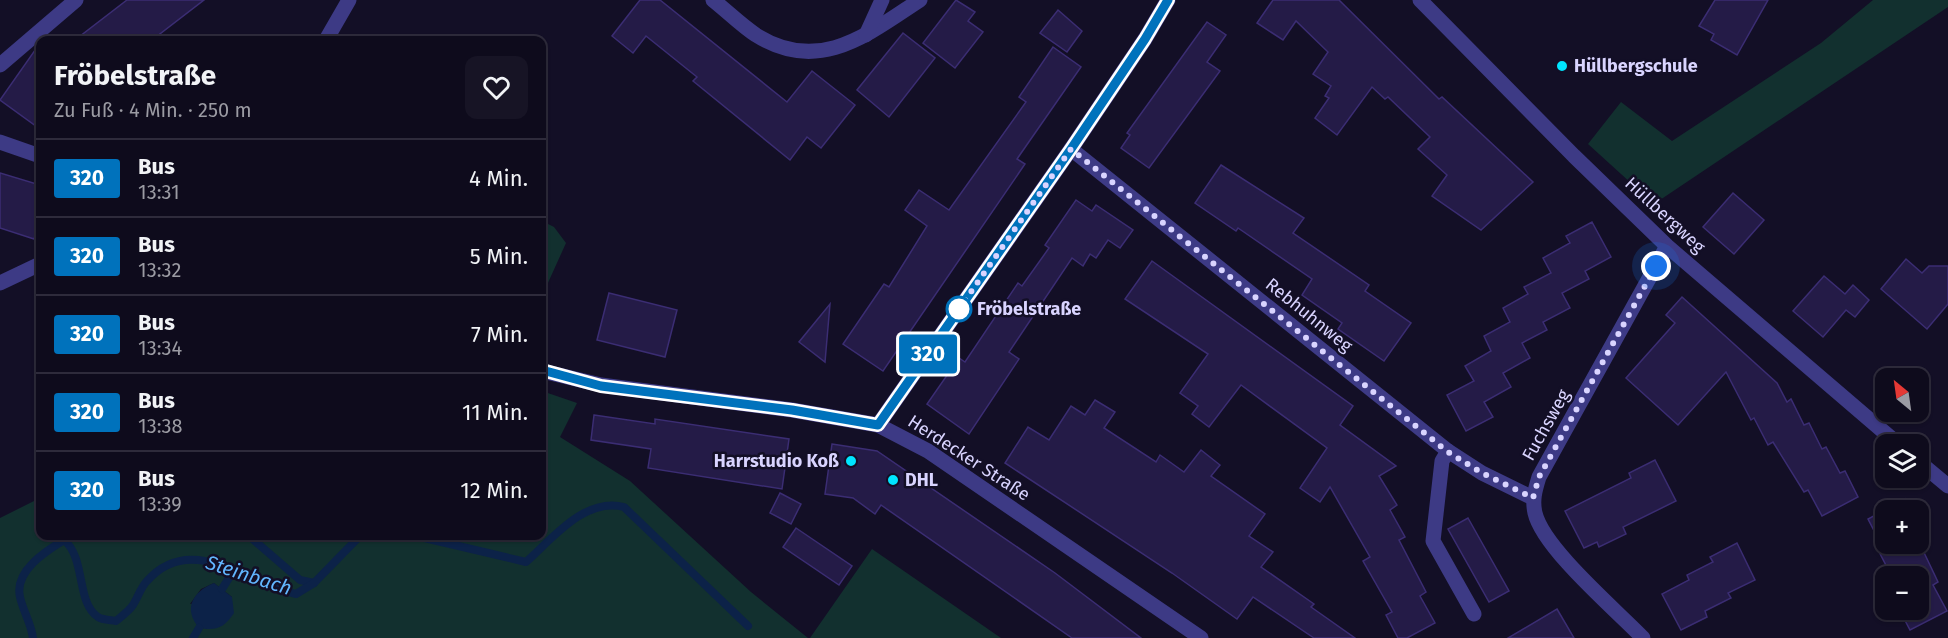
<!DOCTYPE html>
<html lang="de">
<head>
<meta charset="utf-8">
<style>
  body { margin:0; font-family:"Fira Sans",sans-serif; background:#171425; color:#f1f3f6; height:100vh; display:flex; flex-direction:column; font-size:22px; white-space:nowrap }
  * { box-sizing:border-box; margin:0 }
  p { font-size:20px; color:#9b9ba3 }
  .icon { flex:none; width:33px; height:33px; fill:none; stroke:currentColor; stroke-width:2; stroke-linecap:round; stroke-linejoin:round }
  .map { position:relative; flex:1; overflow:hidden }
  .details { position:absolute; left:36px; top:36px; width:510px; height:504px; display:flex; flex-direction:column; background:#0e0b1c; border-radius:12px; box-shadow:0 2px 4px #0004,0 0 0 2px #2e2b3b }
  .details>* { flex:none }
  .badge { padding:0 12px; border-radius:4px; font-size:21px; line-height:39px }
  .needle { width:39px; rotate:331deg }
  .buttons { position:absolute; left:1875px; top:368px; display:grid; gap:12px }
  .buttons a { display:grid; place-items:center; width:54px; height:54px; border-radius:12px; background:#0e0b1c; box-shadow:0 2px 4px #0004,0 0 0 2px #2e2b3b; font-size:30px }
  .you { position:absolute; width:30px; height:30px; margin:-15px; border:4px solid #fff; border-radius:50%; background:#1a73e8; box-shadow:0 0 0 9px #1a73e833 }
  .map>.badge { position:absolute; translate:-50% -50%; box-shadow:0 0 0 3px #fff }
  .round { display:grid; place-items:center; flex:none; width:63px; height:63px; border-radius:12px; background:#171425 }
  .head { display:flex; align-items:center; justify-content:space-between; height:102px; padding:0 18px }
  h1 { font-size:28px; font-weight:700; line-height:45px }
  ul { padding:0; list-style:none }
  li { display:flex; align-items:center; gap:18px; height:78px; padding:0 18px; border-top:2px solid #2e2b3b }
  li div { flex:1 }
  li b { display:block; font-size:22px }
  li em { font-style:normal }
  li .badge { min-width:66px; font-weight:700; text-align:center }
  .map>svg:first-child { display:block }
  .green { fill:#12302f; fill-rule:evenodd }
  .water { fill:#0c2248 }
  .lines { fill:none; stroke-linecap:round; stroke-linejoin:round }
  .stream { stroke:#0c2248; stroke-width:8 }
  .building { fill:#241b47; stroke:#3b2d73; stroke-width:1.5 }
  .minor { stroke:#3d3a85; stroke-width:15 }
  .line-casing { stroke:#fff; stroke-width:14 }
  .line { stroke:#0072bc; stroke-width:9 }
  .walk { stroke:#d9d4ff; stroke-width:6; stroke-dasharray:0 10.8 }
  .poi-dot { fill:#00e5ff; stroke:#130f26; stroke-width:2 }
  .stop-dot { fill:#fff; stroke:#0072bc; stroke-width:3 }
  .labels { text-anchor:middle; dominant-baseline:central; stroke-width:5; stroke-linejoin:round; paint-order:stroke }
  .poi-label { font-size:18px; font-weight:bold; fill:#d9d4ff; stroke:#130f26; text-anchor:start }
  .street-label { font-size:18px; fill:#d9d4ff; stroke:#130f26 }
  .stop-label { font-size:18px; font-weight:bold; fill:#d9d4ff; stroke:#130f26; text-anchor:start }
  .water-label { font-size:20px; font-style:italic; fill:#62b6ff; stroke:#130f26 }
</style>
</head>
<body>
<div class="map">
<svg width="1948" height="638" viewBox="0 0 1948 638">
  <rect width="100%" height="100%" fill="#130f26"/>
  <!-- green -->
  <g class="green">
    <polygon points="1873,0 1948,0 1948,7 1654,204 1588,144 1621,102 1672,141 1821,43"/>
    <polygon points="542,221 554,227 566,243 547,285 542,289"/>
    <path d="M542,391L577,403L560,437L630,481L751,592L808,638H0V518L40,498V536H542ZM214,583L232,597L190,604L201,589Z"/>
    <polygon points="872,549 1001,638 810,638"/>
  </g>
  <!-- water -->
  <path class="water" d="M214,583L232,597L234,613C224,628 216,631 199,628C183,609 192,592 214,583Z"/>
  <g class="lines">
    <!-- stream -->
    <g class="stream">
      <polyline points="249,536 300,580 314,583"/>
      <path d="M416,536L526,562C553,538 585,497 624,507L748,626"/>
      <polyline points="222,589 234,570"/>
      <path d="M33,638C31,623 23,611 20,597C14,571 46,551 64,540C86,558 76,603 98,617C102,620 111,620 116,621C122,616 129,611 133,605C138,597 141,587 147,581C191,531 247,583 296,594L314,583L360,536"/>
      <polyline points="193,638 199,628"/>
    </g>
  </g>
  <!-- building -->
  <g class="building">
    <polygon points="127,0 204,0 152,40 75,40"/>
    <polygon points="640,0 660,0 787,102 812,71 855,105 821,148 807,137 790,160 693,81 697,77 646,36 633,53 612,36"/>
    <polygon points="956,0 975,12 968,21 983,32 955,68 923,43"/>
    <polygon points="1273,0 1339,0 1439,99 1442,97 1533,182 1481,230 1432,196 1447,175 1418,149 1430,137 1388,97 1385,99 1372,87 1337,135 1315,118 1329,98 1325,96 1331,86 1313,74 1328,52 1296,21 1283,40 1257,23"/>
    <polygon points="1715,0 1768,0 1737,55 1711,40 1714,34 1699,26"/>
    <polygon points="1058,10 1082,31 1067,52 1040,33"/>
    <polygon points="1207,22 1226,35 1207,62 1220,71 1149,168 1121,148 1130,135 1127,133"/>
    <polygon points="903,33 935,58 889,117 857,90"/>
    <polygon points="40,43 40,129 0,100"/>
    <polygon points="1053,47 1081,67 1017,159 1025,164 883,371 843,344 884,284 889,287 927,226 905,210 919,190 949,210 1026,102 1019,97"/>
    <polygon points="1221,165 1304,218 1293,233 1369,285 1365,291 1411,323 1384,361 1338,329 1342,323 1302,295 1312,279 1238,228 1236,231 1195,203"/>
    <polygon points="0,173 40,185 40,219 34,239 0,228"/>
    <polygon points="1733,193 1764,220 1734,254 1703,227"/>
    <polygon points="1076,200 1092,211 1096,205 1133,230 1120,248 1108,240 1096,258 1090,254 1083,266 1072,258 1009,352 1019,359 969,434 927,404 959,358 965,362 1018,283 1022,286 1049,248 1045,245"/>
    <polygon points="1592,222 1611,257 1585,271 1589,279 1562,293 1570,308 1543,322 1547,330 1522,343 1530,358 1503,373 1511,387 1484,402 1493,417 1466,431 1447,395 1474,381 1465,366 1491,351 1484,336 1510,322 1503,308 1528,294 1524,287 1551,273 1543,258 1570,243 1566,236"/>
    <polygon points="1906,259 1922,273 1929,266 1948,266 1948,304 1927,329 1881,289"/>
    <polygon points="1152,261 1353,406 1340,425 1396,466 1379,476 1397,505 1390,510 1405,537 1399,540 1426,592 1420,596 1435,623 1407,638 1398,638 1386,615 1392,612 1363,561 1370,557 1330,487 1320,502 1300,488 1327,448 1241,385 1209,427 1192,414 1198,406 1180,393 1208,354 1125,299"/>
    <polygon points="1824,276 1845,294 1853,285 1869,300 1855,317 1846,310 1823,337 1793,311"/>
    <polygon points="609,293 677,310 665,357 597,340"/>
    <polygon points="1682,297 1777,383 1787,402 1791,399 1804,425 1809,423 1822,449 1826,447 1840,473 1845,471 1858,497 1822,516 1808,490 1804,492 1773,442 1768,445 1754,418 1751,420 1726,372 1678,425 1626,378 1675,323 1666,315"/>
    <polygon points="830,304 825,362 799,342"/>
    <polygon points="1095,400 1115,412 1104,428 1156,462 1160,455 1184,472 1201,450 1220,465 1211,476 1265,514 1249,536 1273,552 1261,567 1314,604 1311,607 1355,638 1314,638 1253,597 1237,619 1172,573 1005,463 1028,427 1049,440 1071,406 1085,415"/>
    <polygon points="594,415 655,424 655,419 789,439 782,489 648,468 651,449 591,440"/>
    <polygon points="832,444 877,451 1055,573 1141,638 1072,638 881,505 875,514 853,498 825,494"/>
    <polygon points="1655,460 1676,501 1623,527 1626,534 1599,547 1597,542 1584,548 1565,511 1631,478 1629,473"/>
    <polygon points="780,493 801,504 791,524 770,513"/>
    <polygon points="1905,499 1907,510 1886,510 1886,543 1918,543 1918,540 1938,582 1933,585 1947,611 1910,630 1899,609 1918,609 1918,576 1889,576 1891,575 1877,548 1882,546 1868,519"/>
    <polygon points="1468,518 1509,591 1489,602 1448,529"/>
    <polygon points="796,528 852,566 839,585 783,547"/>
    <polygon points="1737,543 1755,580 1728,593 1731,598 1705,611 1707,617 1681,630 1662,594 1689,580 1687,575 1713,562 1710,557"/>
    <polygon points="1557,609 1574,638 1508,638"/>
  </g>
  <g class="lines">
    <!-- minor -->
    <g class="minor">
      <path d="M713,0C727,11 741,25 756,35C819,75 868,34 920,0"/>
      <polyline points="1420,0 1574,156 1667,246 1898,444"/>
      <polyline points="866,35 882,0"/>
      <polyline points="326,40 349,0"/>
      <polyline points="0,65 76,0"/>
      <polyline points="0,142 40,156"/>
      <polyline points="1071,149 1448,451 1482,473 1533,498"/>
      <polyline points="0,283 40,264"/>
      <polyline points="542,371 601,385 792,410 878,425 928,451 1201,638"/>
      <polyline points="878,425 1071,149 1145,39 1168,0"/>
      <polyline points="1448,451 1442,461 1433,541 1474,614"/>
      <polyline points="1918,461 1948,486"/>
      <path d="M1643,638C1616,610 1543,548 1535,513C1532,500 1535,490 1539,477L1667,246"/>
    </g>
  </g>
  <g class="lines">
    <defs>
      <polyline id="line" points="542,370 601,386 792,410 878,425 1071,149 1145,39 1168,0"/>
    </defs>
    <!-- line casing -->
    <use href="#line" class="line-casing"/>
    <!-- line -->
    <use href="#line" class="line"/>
    <!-- walk -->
    <polyline class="walk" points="959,309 1071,149 1448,452 1482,473 1533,498 1539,477 1656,266"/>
  </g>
  <!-- markers -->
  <g class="poi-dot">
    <circle cx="1562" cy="66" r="6"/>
    <circle cx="851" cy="461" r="6"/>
    <circle cx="893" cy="480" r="6"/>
  </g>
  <circle class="stop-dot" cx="959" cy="309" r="12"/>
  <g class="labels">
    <!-- poi labels -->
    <g class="poi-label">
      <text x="1574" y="66">Hüllbergschule</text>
      <text x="839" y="461" text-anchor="end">Harrstudio Koß</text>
      <text x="905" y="480">DHL</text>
    </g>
    <!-- street labels -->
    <g class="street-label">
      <text transform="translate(1665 215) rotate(43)">Hüllbergweg</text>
      <text transform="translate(1309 315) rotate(39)">Rebhuhnweg</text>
      <text transform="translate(1546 425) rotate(-61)">Fuchsweg</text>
      <text transform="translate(969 458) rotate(33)">Herdecker Straße</text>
    </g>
    <!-- stop labels -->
    <g class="stop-label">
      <text x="977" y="309">Fröbelstraße</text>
    </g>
    <!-- water labels -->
    <g class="water-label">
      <text transform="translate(249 575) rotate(18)">Steinbach</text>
    </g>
  </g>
</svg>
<div class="buttons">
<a><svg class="needle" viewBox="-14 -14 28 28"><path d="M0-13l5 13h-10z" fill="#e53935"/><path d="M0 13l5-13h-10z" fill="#9b9ba3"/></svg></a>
<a><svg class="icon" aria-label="layers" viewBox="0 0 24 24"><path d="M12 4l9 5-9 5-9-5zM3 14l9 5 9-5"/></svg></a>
<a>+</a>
<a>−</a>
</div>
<div class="you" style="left:1656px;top:266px"></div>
<b class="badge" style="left:928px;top:354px;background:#0072bc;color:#fff">320</b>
<section class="details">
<div class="head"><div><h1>Fröbelstraße</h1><p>Zu Fuß · 4 Min. · 250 m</p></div><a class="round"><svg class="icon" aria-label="heart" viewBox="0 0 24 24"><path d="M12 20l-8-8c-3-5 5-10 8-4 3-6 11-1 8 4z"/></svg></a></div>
<ul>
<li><span class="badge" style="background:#0072bc;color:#fff">320</span><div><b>Bus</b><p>13:31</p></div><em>4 Min.</em></li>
<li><span class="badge" style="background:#0072bc;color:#fff">320</span><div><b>Bus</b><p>13:32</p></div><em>5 Min.</em></li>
<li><span class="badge" style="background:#0072bc;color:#fff">320</span><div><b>Bus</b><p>13:34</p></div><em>7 Min.</em></li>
<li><span class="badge" style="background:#0072bc;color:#fff">320</span><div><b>Bus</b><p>13:38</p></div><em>11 Min.</em></li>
<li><span class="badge" style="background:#0072bc;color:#fff">320</span><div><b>Bus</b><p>13:39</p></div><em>12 Min.</em></li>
</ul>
</section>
</div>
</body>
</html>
